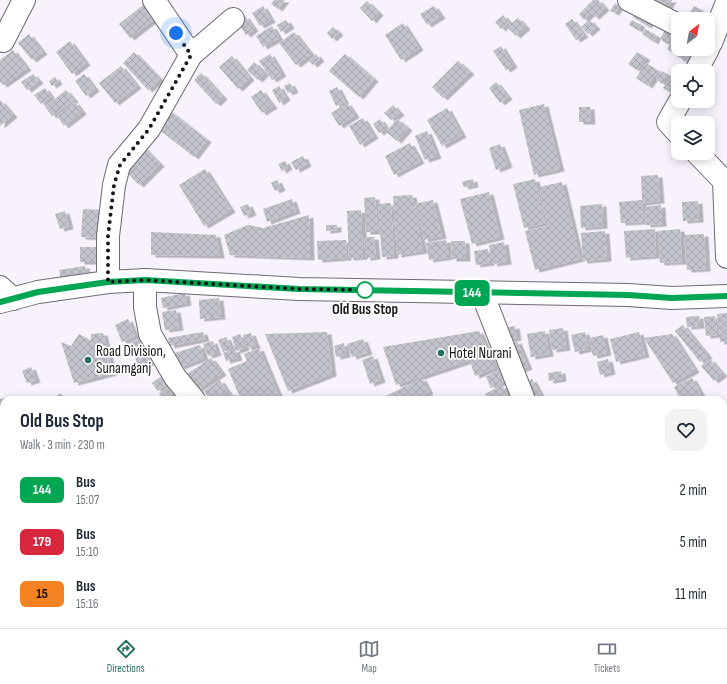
<!DOCTYPE html>
<html lang="en">
<head>
<meta charset="utf-8">
<style>
  body { margin:0; font-family:"Sofia Sans Condensed",sans-serif; background:#f2f2f3; color:#1f2937; height:100vh; display:flex; flex-direction:column; font-size:15px; white-space:nowrap }
  * { box-sizing:border-box; margin:0 }
  p { font-size:13px; color:#747a83 }
  .icon { flex:none; width:22px; height:22px; fill:none; stroke:currentColor; stroke-width:2; stroke-linecap:round; stroke-linejoin:round }
  .map { position:relative; flex:1; overflow:hidden }
  .side { position:absolute; left:0px; top:396px; width:727px; height:232px; display:flex; flex-direction:column; background:#fff; border-radius:12px 12px 0 0; box-shadow:0 2px 10px #0003 }
  .side>* { flex:none }
  .badge { padding:0 8px; border-radius:6px; font-size:14px; line-height:26px }
  .needle { width:26px; rotate:32deg }
  .fabs { position:absolute; left:671px; top:12px; display:grid; gap:8px }
  .fabs a { display:grid; place-items:center; width:44px; height:44px; border-radius:8px; background:#fff; box-shadow:0 2px 10px #0003; font-size:20px }
  .you { position:absolute; width:20px; height:20px; margin:-10px; border:3px solid #fff; border-radius:50%; background:#1a73e8; box-shadow:0 0 0 6px #1a73e833 }
  .map>.badge { position:absolute; translate:-50% -50%; box-shadow:0 0 0 2px #fff }
  .round { display:grid; place-items:center; flex:none; width:42px; height:42px; border-radius:12px; background:#f2f2f3 }
  .headline { display:flex; align-items:center; justify-content:space-between; height:68px; padding:0 20px }
  h1 { font-size:19px; font-weight:700; line-height:30px }
  ul { padding:0; list-style:none }
  li { display:flex; align-items:center; gap:12px; height:52px; padding:0 20px }
  li div { flex:1 }
  li b { display:block; font-size:15px }
  li em { font-style:normal }
  li .badge { min-width:44px; font-weight:700; text-align:center }
  .tabs { display:flex; justify-content:space-around; align-items:center; height:56px; border-top:1px solid #e0e1e3; background:#fff; font-size:11px; color:#747a83 }
  .tabs a { display:grid; justify-items:center; gap:2px }
  .tabs .on { color:#266d62 }
  .map>svg:first-child { display:block }
  .building { fill:url(#building-cross-hatch); filter:url(#shadow) }
  .lines { fill:none; stroke-linecap:round; stroke-linejoin:round }
  .minor-casing { stroke:#6e6a72; stroke-width:24 }
  .major-casing { stroke:#6e6a72; stroke-width:24 }
  .minor { stroke:#fff; stroke-width:22 }
  .major { stroke:#fff; stroke-width:22 }
  .line-casing { stroke:#fff; stroke-width:9 }
  .line { stroke:#00a651; stroke-width:6 }
  .walk { stroke:#19171a; stroke-width:4; stroke-dasharray:0 7.2 }
  .stop-dot { fill:#fff; stroke:#00a651; stroke-width:2 }
  .poi-dot { fill:#266d62; stroke:#fff; stroke-width:1.5 }
  .labels { text-anchor:middle; dominant-baseline:central; stroke-width:3.5; stroke-linejoin:round; paint-order:stroke }
  .stop-label { font-size:15px; font-weight:bold; fill:#19171a; stroke:#fff }
  .poi-label { font-size:15px; fill:#19171a; stroke:#fff; text-anchor:start }
</style>
</head>
<body>
<div class="map">
<svg width="727" height="628" viewBox="0 0 727 628">
  <defs>
    <pattern id="building-cross-hatch" width="8" height="8" patternUnits="userSpaceOnUse"><rect width="8" height="8" fill="#c2c3cd"/><path d="M0 0l8 8M0 8l8-8" fill="none" stroke="#a6a7af"/></pattern>
    <filter id="shadow"><feDropShadow dx="4.5" dy="2.5" stdDeviation="0" flood-color="#0004"/></filter>
  </defs>
  <rect width="100%" height="100%" fill="#f7f2fc"/>
  <!-- building -->
  <g class="building">
    <polygon points="274,0 285,0 278,9 271,4"/>
    <polygon points="593,0 598,0 605,8 595,17 591,13 584,20 579,14"/>
    <polygon points="650,0 672,0 664,13"/>
    <polygon points="367,1 379,13 372,21 360,8"/>
    <polygon points="147,2 158,16 130,38 119,24"/>
    <polygon points="615,3 619,6 615,13 610,11"/>
    <polygon points="263,6 271,20 260,26 252,13"/>
    <polygon points="434,6 441,16 427,25 420,14"/>
    <polygon points="694,6 703,11 698,19 689,14"/>
    <polygon points="637,10 652,19 647,26 633,17"/>
    <polygon points="503,15 509,22 501,29 495,22"/>
    <polygon points="245,16 254,29 246,35 237,22"/>
    <polygon points="518,18 526,27 516,36 507,27"/>
    <polygon points="572,19 584,35 576,40 565,24"/>
    <polygon points="286,20 290,26 281,32 277,25"/>
    <polygon points="589,20 596,27 588,34 581,27"/>
    <polygon points="632,20 641,25 638,30 629,25"/>
    <polygon points="403,23 419,48 401,60 385,35"/>
    <polygon points="272,26 279,38 263,47 256,36"/>
    <polygon points="333,27 339,33 332,39 327,33"/>
    <polygon points="666,28 673,33 667,44 660,39"/>
    <polygon points="645,29 657,36 654,42 642,34"/>
    <polygon points="294,32 311,54 296,65 279,43"/>
    <polygon points="678,33 678,49 687,49 680,58 667,49"/>
    <polygon points="29,34 43,52 32,60 18,43"/>
    <polygon points="70,41 86,63 72,74 56,52"/>
    <polygon points="501,46 513,65 506,70 493,51"/>
    <polygon points="691,49 702,49 691,65 683,60"/>
    <polygon points="13,50 27,68 3,85 0,82 0,60"/>
    <polygon points="134,52 160,79 148,90 123,63"/>
    <polygon points="637,52 646,58 637,70 628,64"/>
    <polygon points="270,54 282,74 272,80 259,61"/>
    <polygon points="316,54 320,59 313,65 309,61"/>
    <polygon points="345,54 374,79 359,97 329,71"/>
    <polygon points="232,56 250,78 238,89 219,67"/>
    <polygon points="458,61 470,72 443,98 432,87"/>
    <polygon points="254,62 265,73 258,80 247,70"/>
    <polygon points="646,63 658,71 648,86 636,78"/>
    <polygon points="121,66 137,86 115,103 99,83"/>
    <polygon points="661,71 669,75 662,84 656,79"/>
    <polygon points="201,73 223,97 216,104 194,80"/>
    <polygon points="33,74 39,81 27,90 21,82"/>
    <polygon points="84,74 95,89 86,96 75,81"/>
    <polygon points="55,77 58,82 52,86 49,81"/>
    <polygon points="671,77 678,82 678,89 674,95 663,88"/>
    <polygon points="496,82 508,97 500,103 489,88"/>
    <polygon points="290,83 294,90 288,93 284,86"/>
    <polygon points="279,86 286,98 279,103 272,90"/>
    <polygon points="337,87 345,102 336,106 329,91"/>
    <polygon points="45,88 51,97 41,104 34,95"/>
    <polygon points="66,90 74,100 52,116 45,107"/>
    <polygon points="261,90 273,106 262,113 251,97"/>
    <polygon points="0,100 13,115 0,126"/>
    <polygon points="75,102 82,112 64,126 57,116"/>
    <polygon points="347,103 355,115 339,126 331,113"/>
    <polygon points="544,104 560,169 534,175 519,110"/>
    <polygon points="393,105 400,113 391,120 384,113"/>
    <polygon points="579,107 590,107 591,122 579,122"/>
    <polygon points="447,108 462,135 442,146 427,120"/>
    <polygon points="170,111 207,140 194,157 157,128"/>
    <polygon points="363,118 374,136 360,145 349,126"/>
    <polygon points="380,119 386,128 379,133 373,124"/>
    <polygon points="397,119 408,128 397,141 386,132"/>
    <polygon points="427,131 437,156 425,160 415,136"/>
    <polygon points="410,143 420,161 394,175 385,156"/>
    <polygon points="500,144 508,165 496,170 489,148"/>
    <polygon points="143,147 160,164 139,185 122,168"/>
    <polygon points="303,156 307,164 296,170 291,162"/>
    <polygon points="285,161 288,167 282,171 278,164"/>
    <polygon points="205,169 231,210 204,226 179,185"/>
    <polygon points="658,175 660,201 642,203 644,222 621,223 619,202 642,200 641,176"/>
    <polygon points="473,179 474,185 464,187 462,182"/>
    <polygon points="535,179 545,223 524,228 513,184"/>
    <polygon points="277,180 281,188 275,191 271,183"/>
    <polygon points="562,182 580,259 535,270 525,231 548,226 539,187"/>
    <polygon points="489,192 500,237 472,244 460,199"/>
    <polygon points="412,195 423,251 397,255 393,196"/>
    <polygon points="375,197 378,232 366,232 364,198"/>
    <polygon points="292,199 296,211 267,222 263,209"/>
    <polygon points="433,200 442,236 424,240 415,204"/>
    <polygon points="698,201 699,220 683,221 682,202"/>
    <polygon points="391,203 394,256 382,257 378,204"/>
    <polygon points="248,204 252,213 244,216 240,207"/>
    <polygon points="602,204 603,226 581,228 580,206"/>
    <polygon points="661,205 662,224 646,225 645,207"/>
    <polygon points="83,209 103,210 101,238 81,237"/>
    <polygon points="361,210 363,257 349,258 347,211"/>
    <polygon points="65,211 69,227 60,229 55,214"/>
    <polygon points="309,215 310,258 230,255 224,235 248,225 263,228"/>
    <polygon points="326,225 337,225 337,230 326,231"/>
    <polygon points="655,229 656,256 626,258 624,231"/>
    <polygon points="680,229 682,262 660,263 658,231"/>
    <polygon points="605,231 607,259 583,261 581,233"/>
    <polygon points="151,232 216,235 220,256 151,255"/>
    <polygon points="704,234 706,269 687,270 684,235"/>
    <polygon points="364,237 374,237 376,257 366,258"/>
    <polygon points="346,240 347,258 318,260 317,241"/>
    <polygon points="446,240 449,257 429,260 426,243"/>
    <polygon points="451,241 465,241 466,259 452,259"/>
    <polygon points="504,242 507,262 493,264 489,245"/>
    <rect x="80" y="247" width="23" height="15"/>
    <polygon points="488,249 490,263 476,265 474,251"/>
    <polygon points="85,266 87,277 61,281 59,270"/>
    <polygon points="185,293 187,303 163,308 161,298"/>
    <polygon points="219,298 221,317 200,319 199,300"/>
    <polygon points="176,310 179,328 165,330 162,312"/>
    <polygon points="727,313 727,341 720,342 717,314"/>
    <polygon points="699,316 700,326 687,327 686,317"/>
    <polygon points="715,316 717,335 706,336 704,317"/>
    <polygon points="128,319 135,336 122,342 115,325"/>
    <polygon points="683,325 708,356 700,362 675,331"/>
    <polygon points="515,326 517,338 505,340 503,328"/>
    <polygon points="563,328 566,348 552,350 549,330"/>
    <polygon points="479,331 495,368 475,376 470,361 486,355 396,385 383,347"/>
    <polygon points="545,331 549,354 531,357 527,334"/>
    <polygon points="203,332 205,339 170,346 168,338"/>
    <polygon points="327,332 332,374 288,391 265,334"/>
    <polygon points="585,332 589,349 575,352 571,335"/>
    <polygon points="639,332 645,355 616,362 610,339"/>
    <polygon points="103,333 113,373 74,383 61,342 71,346 79,334 91,341 91,334"/>
    <polygon points="251,333 256,346 247,348 243,335"/>
    <polygon points="240,334 245,348 236,351 232,337"/>
    <polygon points="672,334 695,370 673,383 644,338"/>
    <polygon points="603,335 607,353 593,356 589,338"/>
    <polygon points="146,336 156,360 139,367 129,343"/>
    <polygon points="226,337 231,348 223,352 218,340"/>
    <polygon points="363,339 368,352 352,357 347,344"/>
    <polygon points="213,341 217,353 208,356 203,344"/>
    <polygon points="517,341 528,367 518,371 507,345"/>
    <polygon points="344,343 346,355 336,357 334,346"/>
    <polygon points="200,345 204,358 180,367 175,353"/>
    <polygon points="259,348 279,396 270,400 241,400 228,369 247,361 244,354"/>
    <polygon points="235,349 238,358 226,361 223,353"/>
    <polygon points="373,356 381,380 370,384 362,360"/>
    <polygon points="211,358 222,373 198,389 187,374"/>
    <polygon points="608,359 611,372 600,375 597,362"/>
    <polygon points="710,359 723,374 714,381 701,366"/>
    <polygon points="31,367 36,380 27,383 22,371"/>
    <polygon points="499,370 505,381 491,388 486,377"/>
    <polygon points="561,371 562,379 549,381 548,373"/>
    <polygon points="163,375 169,383 158,391 152,383"/>
    <polygon points="422,378 429,392 412,400 383,400 382,398"/>
    <polygon points="692,378 701,394 689,400 681,400 674,387"/>
    <polygon points="532,379 543,400 533,400 524,383"/>
    <polygon points="220,380 227,391 214,400 210,400 204,391"/>
    <polygon points="502,385 509,397 504,400 488,400 485,394"/>
    <polygon points="168,387 173,393 163,400 159,394"/>
    <polygon points="231,392 237,400 220,400"/>
    <polygon points="60,393 67,400 53,400"/>
    <polygon points="4,398 5,400 4,400 4,414 0,415 0,399"/>
    <polygon points="4,473 4,487 0,482 0,476"/>
    <polygon points="2,493 4,495 4,519 0,515 0,495"/>
    <polygon points="724,555 727,559 727,582 725,584 723,580 723,556"/>
    <polygon points="727,614 727,628 705,628 711,624 723,624 723,616"/>
    <polygon points="185,624 197,624 200,628 180,628"/>
    <polygon points="230,624 252,624 247,628 234,628"/>
    <polygon points="271,624 285,624 289,628 266,628"/>
    <polygon points="421,624 440,624 443,628 416,628"/>
    <polygon points="594,624 608,624 611,628 588,628"/>
  </g>
  <g class="lines">
    <defs>
      <g id="minor">
        <polyline points="154,0 191,55"/>
        <polyline points="629,0 678,25"/>
        <polyline points="3,41 24,0"/>
        <polyline points="711,43 727,2"/>
        <polyline points="696,71 708,49"/>
        <polyline points="678,133 668,122 680,101"/>
        <polyline points="697,153 724,181 727,257"/>
        <polyline points="145,280 145,307 150,334 175,377 194,400"/>
        <polyline points="108,282 108,236 114,185 119,165 149,129 191,55 233,19"/>
        <polyline points="0,287 13,299"/>
        <polyline points="482,293 524,400"/>
        <polyline points="649,624 652,628"/>
        <polyline points="314,628 314,624"/>
      </g>
      <polyline id="major" points="0,302 38,292 108,282 145,280 299,289 628,295 672,298 727,296"/>
    </defs>
    <!-- minor casing -->
    <use href="#minor" class="minor-casing"/>
    <!-- major casing -->
    <use href="#major" class="major-casing"/>
    <!-- minor -->
    <use href="#minor" class="minor"/>
    <!-- major -->
    <use href="#major" class="major"/>
  </g>
  <g class="lines">
    <defs>
      <polyline id="line" points="0,302 38,292 108,282 145,280 299,289 628,295 672,298 727,296"/>
    </defs>
    <!-- line casing -->
    <use href="#line" class="line-casing"/>
    <!-- line -->
    <use href="#line" class="line"/>
    <!-- walk -->
    <polyline class="walk" points="176,33 191,55 149,129 120,165 114,185 108,236 108,282 145,280 299,289 365,290"/>
  </g>
  <!-- markers -->
  <circle class="stop-dot" cx="365" cy="290" r="8"/>
  <g class="poi-dot">
    <circle cx="441" cy="353" r="4"/>
    <circle cx="88" cy="360" r="4"/>
  </g>
  <g class="labels">
    <!-- stop labels -->
    <g class="stop-label">
      <text x="365" y="309">Old Bus Stop</text>
    </g>
    <!-- poi labels -->
    <g class="poi-label">
      <text x="96" y="351">Road Division,<tspan x="96" dy="17">Sunamganj</tspan></text>
      <text x="449" y="353">Hotel Nurani</text>
    </g>
  </g>
</svg>
<div class="fabs">
<a><svg class="needle" viewBox="-14 -14 28 28"><path d="M0-13l5 13h-10z" fill="#e53935"/><path d="M0 13l5-13h-10z" fill="#747a83"/></svg></a>
<a><svg class="icon" aria-label="locate" viewBox="0 0 24 24"><circle cx="12" cy="12" r="6"/><path d="M12 2v4M12 18v4M2 12h4M18 12h4"/></svg></a>
<a><svg class="icon" aria-label="layers" viewBox="0 0 24 24"><path d="M12 4l9 5-9 5-9-5zM3 14l9 5 9-5"/></svg></a>
</div>
<div class="you" style="left:176px;top:33px"></div>
<b class="badge" style="left:472px;top:293px;background:#00a651;color:#fff">144</b>
<section class="side">
<div class="headline"><div><h1>Old Bus Stop</h1><p>Walk · 3 min · 230 m</p></div><a class="round"><svg class="icon" aria-label="heart" viewBox="0 0 24 24"><path d="M12 20l-8-8c-3-5 5-10 8-4 3-6 11-1 8 4z"/></svg></a></div>
<ul>
<li><span class="badge" style="background:#00a651;color:#fff">144</span><div><b>Bus</b><p>15:07</p></div><em>2 min</em></li>
<li><span class="badge" style="background:#d7263d;color:#fff">179</span><div><b>Bus</b><p>15:10</p></div><em>5 min</em></li>
<li><span class="badge" style="background:#f58220;color:#111">15</span><div><b>Bus</b><p>15:16</p></div><em>11 min</em></li>
</ul>
</section>
</div>
<nav class="tabs">
<a class="on"><svg class="icon" aria-label="directions" viewBox="0 0 24 24"><path d="M12 3l9 9-9 9-9-9zM9 14v-3h6M13 9l2 2-2 2"/></svg>Directions</a>
<a><svg class="icon" aria-label="map" viewBox="0 0 24 24"><path d="M3 6l6-2 6 2 6-2v14l-6 2-6-2-6 2zM9 4v14M15 6v14"/></svg>Map</a>
<a><svg class="icon" aria-label="tickets" viewBox="0 0 24 24"><path d="M3 7h18v10H3zM15 7v10"/></svg>Tickets</a>
</nav>
</body>
</html>
